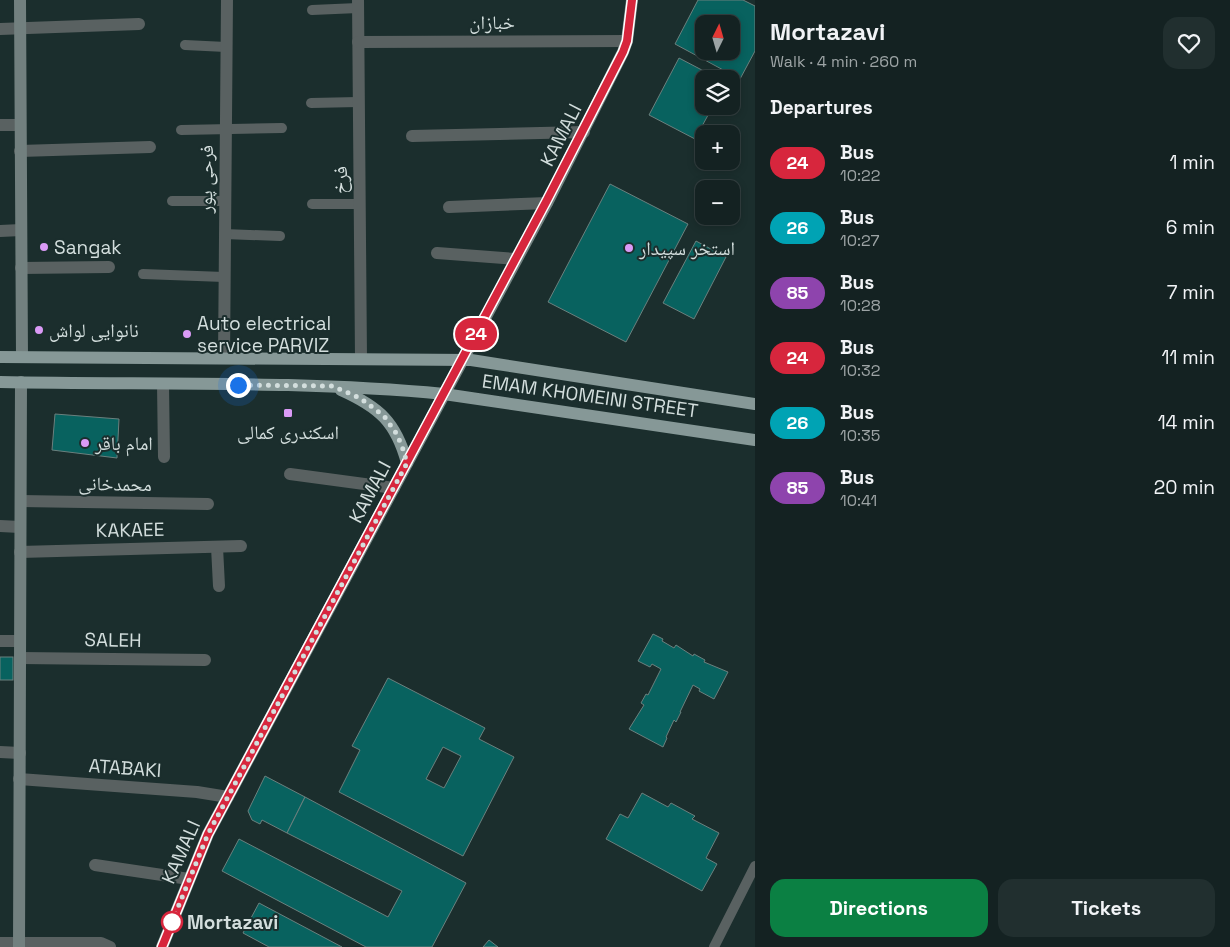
<!DOCTYPE html>
<html lang="en">
<head>
<meta charset="utf-8">
<style>
  body { margin:0; font-family:"Space Grotesk","Noto Naskh Arabic",sans-serif; background:#212f2f; color:#f1f3f6; height:100vh; display:flex; flex-direction:column; font-size:19px; white-space:nowrap }
  * { box-sizing:border-box; margin:0 }
  p { font-size:16px; color:#9da4a5 }
  .icon { flex:none; width:28px; height:28px; fill:none; stroke:currentColor; stroke-width:2; stroke-linecap:round; stroke-linejoin:round }
  .map { position:relative; flex:1; overflow:hidden }
  .panel { display:flex; flex-direction:column; background:#142222; width:475px }
  .panel>* { flex:none }
  .badge { padding:0 10px; border-radius:16px; font-size:18px; line-height:32px }
  .needle { width:32px; rotate:5deg }
  .fabs { position:absolute; left:695px; top:15px; display:grid; gap:10px }
  .fabs a { display:grid; place-items:center; width:45px; height:45px; border-radius:10px; background:#142222; box-shadow:0 2px 8px #0003,0 0 0 1px #333f40; font-size:25px }
  .you { position:absolute; width:25px; height:25px; margin:-12px; border:4px solid #fff; border-radius:50%; background:#1a73e8; box-shadow:0 0 0 8px #1a73e833 }
  .map>.badge { position:absolute; translate:-50% -50%; box-shadow:0 0 0 2px #fff }
  h2 { padding:0 15px; font-size:19px; line-height:45px }
  .round { display:grid; place-items:center; flex:none; width:52px; height:52px; border-radius:15px; background:#212f2f }
  .head { display:flex; align-items:center; justify-content:space-between; height:85px; padding:0 15px }
  h1 { font-size:24px; font-weight:700; line-height:38px }
  .primary-button { display:flex; gap:10px; margin-top:auto; padding:10px 15px }
  .primary-button a { flex:1; height:58px; border-radius:15px; background:#0b8043; color:#fff; font-size:20px; font-weight:700; line-height:58px; text-align:center }
  .primary-button a+a { background:#212f2f; color:#f1f3f6 }
  ul { padding:0; list-style:none }
  li { display:flex; align-items:center; gap:15px; height:65px; padding:0 15px }
  li div { flex:1 }
  li b { display:block; font-size:19px }
  li em { font-style:normal }
  li .badge { min-width:55px; font-weight:700; text-align:center }
  main { display:flex; flex:1; min-height:0 }
  .map>svg:first-child { display:block }
  .building { fill:#08625f; stroke:#6b807e; fill-rule:evenodd }
  .lines { fill:none; stroke-linecap:round; stroke-linejoin:round }
  .service { stroke:#596161; stroke-width:10 }
  .minor { stroke:#596161; stroke-width:12 }
  .secondary { stroke:#72807f; stroke-width:12 }
  .primary { stroke:#869897; stroke-width:12 }
  .line-casing { stroke:#fff; stroke-width:11 }
  .line { stroke:#d7263d; stroke-width:8 }
  .walk { stroke:#d3dedd; stroke-width:5; stroke-dasharray:0 9 }
  .poi-dot { fill:#da9af6; stroke:#1b2e2d; stroke-width:2 }
  .stop-dot { fill:#fff; stroke:#d7263d; stroke-width:2.5 }
  .labels { text-anchor:middle; dominant-baseline:central; stroke-width:4; stroke-linejoin:round; paint-order:stroke }
  .street-label { font-size:19px; fill:#d3dedd; stroke:#1b2e2d }
  .poi-label { font-size:19px; fill:#d3dedd; stroke:#1b2e2d; text-anchor:start }
  .stop-label { font-size:19px; font-weight:bold; fill:#d3dedd; stroke:#1b2e2d; text-anchor:start }
</style>
</head>
<body>
<main>
<div class="map">
<svg width="755" height="947" viewBox="0 0 755 947">
  <rect width="100%" height="100%" fill="#1b2e2d"/>
  <!-- building -->
  <g class="building">
    <path d="M698,0H743L755,6V51L740,79L675,44ZM704,24H731V51H704Z"/>
    <polygon points="679,58 719,79 704,79 704,106 713,106 695,139 649,115"/>
    <polygon points="610,184 688,224 626,342 548,302"/>
    <polygon points="696,241 726,257 694,319 663,303"/>
    <polygon points="55,414 119,419 117,458 52,450"/>
    <polygon points="653,634 663,639 662,641 674,648 676,645 693,656 694,654 705,660 704,662 728,672 714,699 699,691 700,689 693,685 680,712 681,712 676,722 674,720 666,737 667,738 663,747 629,729 644,705 641,703 646,694 648,695 661,669 652,664 650,667 638,661"/>
    <rect x="0" y="657" width="13" height="23"/>
    <path d="M388,678L485,728L479,739L514,757L463,856L339,792L360,750L352,746ZM443,747L461,756L444,788L426,779Z"/>
    <polygon points="265,776 305,797 287,833 262,820 260,824 252,820 248,811"/>
    <polygon points="642,793 668,807 671,803 695,816 692,819 719,833 706,858 717,864 702,891 606,839 620,814 628,818"/>
    <polygon points="305,797 466,883 432,947 366,947 222,871 239,839 388,917 402,891 287,833"/>
    <polygon points="259,903 342,947 269,947 243,933"/>
    <polygon points="489,940 498,947 483,947"/>
  </g>
  <g class="lines">
    <!-- service -->
    <g class="service">
      <polyline points="312,10 358,8"/>
      <polyline points="185,45 226,47"/>
      <polyline points="311,103 358,102"/>
      <polyline points="181,130 282,128"/>
      <polyline points="172,201 225,201"/>
      <polyline points="312,204 359,204"/>
      <polyline points="224,234 280,236"/>
      <polyline points="143,274 224,277"/>
      <polyline points="714,947 755,866"/>
    </g>
    <!-- minor -->
    <g class="minor">
      <polyline points="358,0 361,359"/>
      <polyline points="0,29 139,24"/>
      <polyline points="358,42 627,41"/>
      <polyline points="0,125 20,125"/>
      <polyline points="412,136 584,132"/>
      <polyline points="20,151 150,147"/>
      <polyline points="449,207 547,203"/>
      <polyline points="0,231 21,230"/>
      <polyline points="437,253 516,259"/>
      <polyline points="21,268 109,267"/>
      <polyline points="224,358 227,0"/>
      <polyline points="163,384 164,457"/>
      <polyline points="290,474 394,488"/>
      <polyline points="21,501 208,504"/>
      <polyline points="0,526 20,527"/>
      <polyline points="217,547 219,586"/>
      <polyline points="20,552 241,546"/>
      <polyline points="0,641 20,641"/>
      <polyline points="20,658 205,660"/>
      <polyline points="0,752 20,753"/>
      <polyline points="19,779 197,792 228,797"/>
      <polyline points="95,865 189,879"/>
      <polyline points="0,943 101,943 110,947"/>
    </g>
    <!-- secondary -->
    <g class="secondary">
      <polyline points="20,0 22,357"/>
      <polyline points="19,947 21,382"/>
      <polyline points="162,947 208,834 547,203 623,52 627,41 632,0"/>
    </g>
    <!-- primary -->
    <g class="primary">
      <polyline points="0,357 471,360 755,404"/>
      <path d="M0,382C148,385 297,380 444,394L755,440"/>
      <path d="M341,390C379,407 396,422 407,463"/>
    </g>
  </g>
  <g class="lines">
    <defs>
      <polyline id="line" points="162,947 208,834 546,202 623,52 627,41 632,0"/>
    </defs>
    <!-- line casing -->
    <use href="#line" class="line-casing"/>
    <!-- line -->
    <use href="#line" class="line"/>
    <!-- walk -->
    <polyline class="walk" points="172,922 208,834 407,463 402,446 396,433 384,416 360,398 332,386 238,385"/>
  </g>
  <!-- markers -->
  <g class="poi-dot">
    <circle cx="44" cy="247" r="5"/>
    <circle cx="629" cy="248" r="5"/>
    <circle cx="39" cy="330" r="5"/>
    <circle cx="187" cy="334" r="5"/>
    <rect x="283" y="408" width="10" height="10" rx="2.5"/>
    <circle cx="85" cy="443" r="5"/>
  </g>
  <circle class="stop-dot" cx="172" cy="922" r="10"/>
  <g class="labels">
    <!-- street labels -->
    <g class="street-label">
      <text x="492" y="22">خبازان</text>
      <text transform="translate(561 135) rotate(-63)">KAMALI</text>
      <text transform="translate(206 179) rotate(-89)">فرحی پور</text>
      <text transform="translate(340 180) rotate(-90)">فرخ</text>
      <text transform="translate(590 396) rotate(8)">EMAM KHOMEINI STREET</text>
      <text transform="translate(115 484) rotate(1)">محمدخانی</text>
      <text transform="translate(370 492) rotate(-62)">KAMALI</text>
      <text transform="translate(130 530) rotate(-1)">KAKAEE</text>
      <text transform="translate(113 640) rotate(1)">SALEH</text>
      <text transform="translate(125 768) rotate(4)">ATABAKI</text>
      <text transform="translate(181 852) rotate(-66)">KAMALI</text>
    </g>
    <!-- poi labels -->
    <g class="poi-label">
      <text x="54" y="247">Sangak</text>
      <text x="639" y="248">استخر سپیدار</text>
      <text x="197" y="323">Auto electrical<tspan x="197" dy="22">service PARVIZ</tspan></text>
      <text x="49" y="330">نانوایی لواش</text>
      <text x="288" y="432" text-anchor="middle">اسکندری کمالی</text>
      <text x="95" y="443">امام باقر</text>
    </g>
    <!-- stop labels -->
    <g class="stop-label">
      <text x="187" y="922">Mortazavi</text>
    </g>
  </g>
</svg>
<div class="fabs">
<a><svg class="needle" viewBox="-14 -14 28 28"><path d="M0-13l5 13h-10z" fill="#e53935"/><path d="M0 13l5-13h-10z" fill="#9da4a5"/></svg></a>
<a><svg class="icon" aria-label="layers" viewBox="0 0 24 24"><path d="M12 4l9 5-9 5-9-5zM3 14l9 5 9-5"/></svg></a>
<a>+</a>
<a>−</a>
</div>
<div class="you" style="left:238px;top:385px"></div>
<b class="badge" style="left:476px;top:334px;background:#d7263d;color:#fff">24</b>
</div>
<section class="panel">
<div class="head"><div><h1>Mortazavi</h1><p>Walk · 4 min · 260 m</p></div><a class="round"><svg class="icon" aria-label="heart" viewBox="0 0 24 24"><path d="M12 20l-8-8c-3-5 5-10 8-4 3-6 11-1 8 4z"/></svg></a></div>
<h2>Departures</h2>
<ul>
<li><span class="badge" style="background:#d7263d;color:#fff">24</span><div><b>Bus</b><p>10:22</p></div><em>1 min</em></li>
<li><span class="badge" style="background:#00a3b4;color:#fff">26</span><div><b>Bus</b><p>10:27</p></div><em>6 min</em></li>
<li><span class="badge" style="background:#8e44ad;color:#fff">85</span><div><b>Bus</b><p>10:28</p></div><em>7 min</em></li>
<li><span class="badge" style="background:#d7263d;color:#fff">24</span><div><b>Bus</b><p>10:32</p></div><em>11 min</em></li>
<li><span class="badge" style="background:#00a3b4;color:#fff">26</span><div><b>Bus</b><p>10:35</p></div><em>14 min</em></li>
<li><span class="badge" style="background:#8e44ad;color:#fff">85</span><div><b>Bus</b><p>10:41</p></div><em>20 min</em></li>
</ul>
<div class="primary-button"><a>Directions</a><a>Tickets</a></div>
</section>
</main>
</body>
</html>
